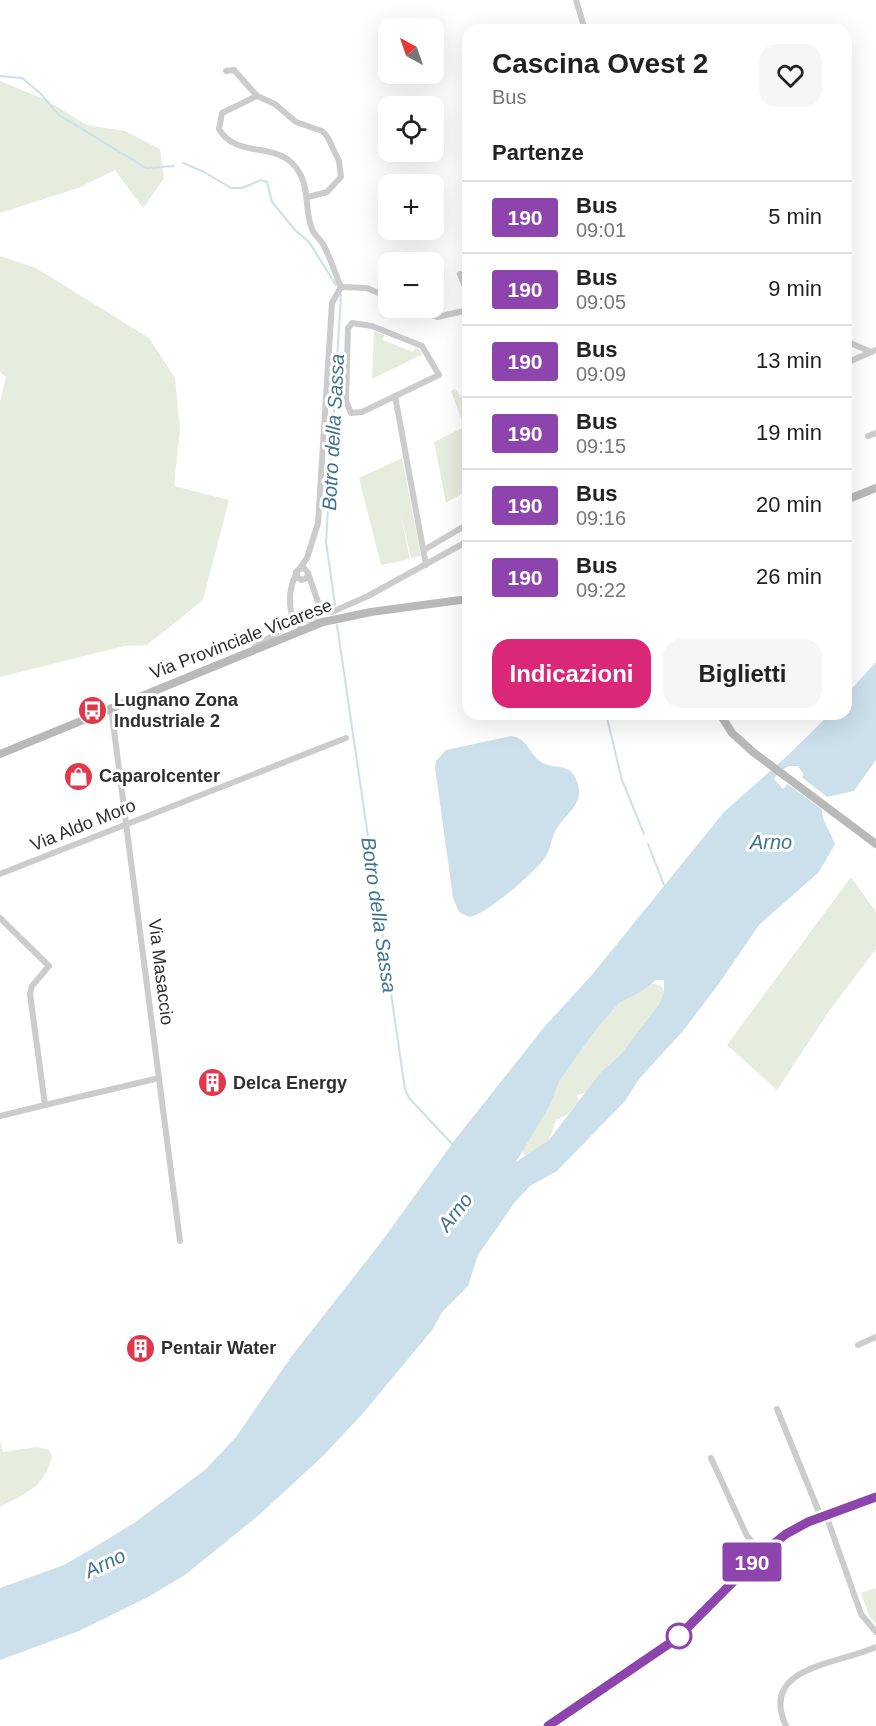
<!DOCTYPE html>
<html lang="it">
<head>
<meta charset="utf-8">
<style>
  body { margin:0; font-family:Helvetica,sans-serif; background:#f6f6f6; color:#222; height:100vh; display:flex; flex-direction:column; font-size:22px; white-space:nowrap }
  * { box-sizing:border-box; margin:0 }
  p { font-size:20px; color:#767676 }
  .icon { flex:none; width:33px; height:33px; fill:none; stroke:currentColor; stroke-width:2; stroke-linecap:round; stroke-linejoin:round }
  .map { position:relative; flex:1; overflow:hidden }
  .drawer { position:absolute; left:462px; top:24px; width:390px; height:696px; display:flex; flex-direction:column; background:#fff; border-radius:18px; box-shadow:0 6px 24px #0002 }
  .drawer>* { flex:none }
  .badge { padding:0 12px; border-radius:4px; font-size:21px; line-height:39px }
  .needle { width:39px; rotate:320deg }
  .controls { position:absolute; left:378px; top:18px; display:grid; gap:12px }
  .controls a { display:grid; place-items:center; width:66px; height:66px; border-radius:12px; background:#fff; box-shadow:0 6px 24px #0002; font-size:30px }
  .map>.badge { position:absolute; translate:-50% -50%; box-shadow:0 0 0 3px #fff }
  h2 { padding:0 30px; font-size:22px; line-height:54px }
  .round { display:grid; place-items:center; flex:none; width:63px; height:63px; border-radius:18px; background:#f6f6f6 }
  .head { display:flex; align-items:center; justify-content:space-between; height:102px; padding:0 30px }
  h1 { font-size:28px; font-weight:700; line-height:45px }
  .button { display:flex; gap:12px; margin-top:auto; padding:12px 30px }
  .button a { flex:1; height:69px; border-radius:18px; background:#db2777; color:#fff; font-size:24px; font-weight:700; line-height:69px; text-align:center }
  .button a+a { background:#f6f6f6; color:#222 }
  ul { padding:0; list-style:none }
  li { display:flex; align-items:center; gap:18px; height:72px; padding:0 30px; border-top:2px solid #e0e0e0 }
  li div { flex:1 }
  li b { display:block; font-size:22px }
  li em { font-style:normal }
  li .badge { min-width:66px; font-weight:700; text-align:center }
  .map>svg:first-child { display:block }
  .green { fill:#e6ecde }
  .water { fill:#cbe0eb; fill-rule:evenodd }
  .pier { fill:#fff }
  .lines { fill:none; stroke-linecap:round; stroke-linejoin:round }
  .stream { stroke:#cbe0eb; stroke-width:2 }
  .minor { stroke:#ccc; stroke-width:6 }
  .secondary { stroke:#b9b9b9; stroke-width:8 }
  .primary { stroke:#a7a7a7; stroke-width:9 }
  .line-casing { stroke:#fff; stroke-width:14 }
  .line { stroke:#8e44ad; stroke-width:9 }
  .stop-dot { fill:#fff; stroke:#8e44ad; stroke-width:3 }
  .labels { text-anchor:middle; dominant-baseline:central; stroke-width:6; stroke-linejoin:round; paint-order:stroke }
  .street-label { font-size:18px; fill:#2f2f2f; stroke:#fff }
  .poi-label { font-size:18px; font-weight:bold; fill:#2f2f2f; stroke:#fff; text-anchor:start }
  .water-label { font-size:20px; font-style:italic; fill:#3f7490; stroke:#fff }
</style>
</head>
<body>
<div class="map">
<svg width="876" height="1726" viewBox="0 0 876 1726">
  <rect width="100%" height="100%" fill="#fff"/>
  <!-- green -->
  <g class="green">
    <polygon points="0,81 46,100 87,125 125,131 160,149 164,178 143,208 115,170 78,188 0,213"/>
    <polygon points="0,256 36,268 149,338 175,378 180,429 174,486 229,500 203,600 147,645 124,646 0,677 0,402 6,377 0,372"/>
    <polygon points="374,331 384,335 383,340 413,352 416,347 423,354 372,379"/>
    <polygon points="455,389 463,399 468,394 468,490 446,503 434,442 464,427 451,391"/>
    <polygon points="402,458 421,556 411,558 400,511 410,559 381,565 359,478"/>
    <polygon points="851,877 876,912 876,949 829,1011 777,1090 727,1045"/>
    <polygon points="651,983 661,986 664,991 660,1003 620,1055 601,1072 587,1092 577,1095 579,1101 568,1114 556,1120 549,1140 526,1157 524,1155 522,1149 550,1105 560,1080 595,1031 619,1003 639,993"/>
    <path d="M0,1440L3,1452L36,1447L49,1450L52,1456C44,1488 27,1492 0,1507Z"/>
    <polygon points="875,1588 876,1590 876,1625 870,1617 861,1593"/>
  </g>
  <!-- water -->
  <g class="water">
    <path d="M876,662V760L854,791L827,797L821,804L823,818L835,844L819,872L759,925L718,985L683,1031L639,1079L625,1101L557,1171L530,1186L515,1202L478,1255L468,1286L442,1312L433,1329L364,1412L324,1455L259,1515L185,1575L148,1597L79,1631L0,1660V1588L64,1565L98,1545L134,1523L206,1469L236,1437L291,1357L382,1241L457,1137L545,1026L591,976L724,812L786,757L830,714H846V695ZM789,766H798L804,775L792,787L787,784L783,789L774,779L778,772ZM656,980H664V991L660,1003L620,1055L601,1072L549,1140L516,1162L550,1105L560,1080L595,1031L619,1003L639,993Z"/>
    <path d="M511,736C528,738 529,754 541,762C553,770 569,762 576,779C587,803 566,812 556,830C551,838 551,848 546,856C538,870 484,917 469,917L459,912L453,898L435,767L436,761L446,750Z"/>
  </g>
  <!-- pier -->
  <polygon class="pier" points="800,776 830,799 824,805 824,811 785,782 795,783"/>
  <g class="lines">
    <!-- stream -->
    <g class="stream">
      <polyline points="0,76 22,78 40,93 59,115 146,168 174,166"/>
      <polyline points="183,163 204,172 231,188 242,188 261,180 267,182 272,202 295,230 309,242 336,285"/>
      <polyline points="335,605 326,542 341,295"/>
      <polyline points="337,625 405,1089 409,1098 453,1145"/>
      <polyline points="606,714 622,780 644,834"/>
      <polyline points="648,844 664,885"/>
    </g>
    <!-- minor -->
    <g class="minor">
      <polyline points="576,0 585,30"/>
      <polyline points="226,71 234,70 257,96 275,104 296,122 322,131 327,136 339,161 341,177 327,192 308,197"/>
      <path d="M257,96L222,113L219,129C235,157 272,143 292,163C312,183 303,207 312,229C314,235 320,239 323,244C330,257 335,273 341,287"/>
      <polyline points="460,274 468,295"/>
      <polyline points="341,287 367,288 388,297"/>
      <polyline points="412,308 437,317 468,310"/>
      <polygon points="352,323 372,326 422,346 439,375 362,412 351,413 346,401 348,328"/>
      <polyline points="846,341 871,352"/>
      <polyline points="846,363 876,350"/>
      <polyline points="395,396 426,565"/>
      <polyline points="868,436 876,433"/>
      <polyline points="424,550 468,524"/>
      <polyline points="300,568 307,558 318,523 332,303 341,287"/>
      <path d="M296,572L298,578L302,580L307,578L308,573L304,568L298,570C288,588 285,614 302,630"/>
      <polyline points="308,573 319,605 332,612 368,596 468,541"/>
      <polyline points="300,616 310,621 321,620"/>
      <polyline points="255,647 284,628 291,615"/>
      <polyline points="111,707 180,1241"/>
      <polyline points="0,874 346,738"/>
      <polyline points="0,918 49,966 32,986 30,994 45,1105 159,1078"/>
      <polyline points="0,1116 45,1105"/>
      <polyline points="858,1345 876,1337"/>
      <polyline points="777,1409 821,1517"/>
      <polyline points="711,1458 747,1536 762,1553"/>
      <polyline points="826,1515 861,1614 876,1632"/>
      <path d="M786,1726C758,1666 840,1664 876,1647"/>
    </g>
    <!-- secondary -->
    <g class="secondary">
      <polyline points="846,500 876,488"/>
      <polyline points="720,714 732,733 753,752 876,844"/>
      <polyline points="0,754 323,622 371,612 468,599"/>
    </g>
    <!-- primary -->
    <polyline class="primary" points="549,1726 676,1639 762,1553 786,1534 808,1522 876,1497"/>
  </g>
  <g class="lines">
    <defs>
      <polyline id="line" points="548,1726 676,1639 762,1553 786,1534 808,1522 876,1497"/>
    </defs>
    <!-- line casing -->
    <use href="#line" class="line-casing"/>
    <!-- line -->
    <use href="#line" class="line"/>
  </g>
  <!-- icons -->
  <defs>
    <symbol id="bus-disc" viewBox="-11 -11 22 22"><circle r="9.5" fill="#e0384b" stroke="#fff"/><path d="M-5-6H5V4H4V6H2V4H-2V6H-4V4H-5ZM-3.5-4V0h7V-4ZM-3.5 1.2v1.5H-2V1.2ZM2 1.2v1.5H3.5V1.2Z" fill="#fff"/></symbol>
    <symbol id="shop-disc" viewBox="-11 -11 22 22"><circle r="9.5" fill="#e0384b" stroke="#fff"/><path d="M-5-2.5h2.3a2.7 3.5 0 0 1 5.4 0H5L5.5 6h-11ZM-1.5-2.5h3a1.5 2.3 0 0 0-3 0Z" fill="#fff"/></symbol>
    <symbol id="building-disc" viewBox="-11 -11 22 22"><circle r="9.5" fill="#e0384b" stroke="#fff"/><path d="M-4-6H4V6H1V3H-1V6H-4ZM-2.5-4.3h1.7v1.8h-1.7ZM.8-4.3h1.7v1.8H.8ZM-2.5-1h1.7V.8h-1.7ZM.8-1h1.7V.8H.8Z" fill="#fff"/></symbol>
  </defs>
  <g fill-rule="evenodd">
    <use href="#bus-disc" x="76" y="694" width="33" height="33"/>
    <use href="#shop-disc" x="62" y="760" width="33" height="33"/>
    <use href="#building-disc" x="196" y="1066" width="33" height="33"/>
    <use href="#building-disc" x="124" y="1332" width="33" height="33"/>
  </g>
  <!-- markers -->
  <circle class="stop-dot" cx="679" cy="1636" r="12"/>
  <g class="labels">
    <!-- street labels -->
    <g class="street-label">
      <text transform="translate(241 639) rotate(-21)">Via Provinciale Vicarese</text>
      <text transform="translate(83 825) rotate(-22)">Via Aldo Moro</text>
      <text transform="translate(161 972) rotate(83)">Via Masaccio</text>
    </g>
    <!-- poi labels -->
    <g class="poi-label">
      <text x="114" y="700">Lugnano Zona<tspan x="114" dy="21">Industriale 2</tspan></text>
      <text x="99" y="776">Caparolcenter</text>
      <text x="233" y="1083">Delca Energy</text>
      <text x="161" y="1348">Pentair Water</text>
    </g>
    <!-- water labels -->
    <g class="water-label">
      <text transform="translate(333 432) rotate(-87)">Botro della Sassa</text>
      <text x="771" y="842">Arno</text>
      <text transform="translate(379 915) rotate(82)">Botro della Sassa</text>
      <text transform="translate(455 1212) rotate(-52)">Arno</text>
      <text transform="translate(105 1563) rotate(-25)">Arno</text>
    </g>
  </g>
</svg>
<div class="controls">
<a><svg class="needle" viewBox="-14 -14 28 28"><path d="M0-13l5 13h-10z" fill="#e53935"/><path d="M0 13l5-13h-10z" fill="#767676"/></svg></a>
<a><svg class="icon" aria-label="locate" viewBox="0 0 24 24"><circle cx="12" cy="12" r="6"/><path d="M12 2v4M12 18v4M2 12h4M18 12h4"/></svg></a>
<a>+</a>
<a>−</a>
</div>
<b class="badge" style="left:752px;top:1562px;background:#8e44ad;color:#fff">190</b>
<section class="drawer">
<div class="head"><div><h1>Cascina Ovest 2</h1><p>Bus</p></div><a class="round"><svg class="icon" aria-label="heart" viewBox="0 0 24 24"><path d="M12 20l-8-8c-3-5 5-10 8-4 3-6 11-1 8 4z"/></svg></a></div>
<h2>Partenze</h2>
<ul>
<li><span class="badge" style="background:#8e44ad;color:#fff">190</span><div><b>Bus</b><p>09:01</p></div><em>5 min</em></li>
<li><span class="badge" style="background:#8e44ad;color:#fff">190</span><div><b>Bus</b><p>09:05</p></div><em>9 min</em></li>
<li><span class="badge" style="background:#8e44ad;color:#fff">190</span><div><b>Bus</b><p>09:09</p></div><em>13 min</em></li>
<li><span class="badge" style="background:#8e44ad;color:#fff">190</span><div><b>Bus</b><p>09:15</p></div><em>19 min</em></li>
<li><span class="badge" style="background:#8e44ad;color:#fff">190</span><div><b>Bus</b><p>09:16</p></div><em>20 min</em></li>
<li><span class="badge" style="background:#8e44ad;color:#fff">190</span><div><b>Bus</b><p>09:22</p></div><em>26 min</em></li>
</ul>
<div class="button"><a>Indicazioni</a><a>Biglietti</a></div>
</section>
</div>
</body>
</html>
